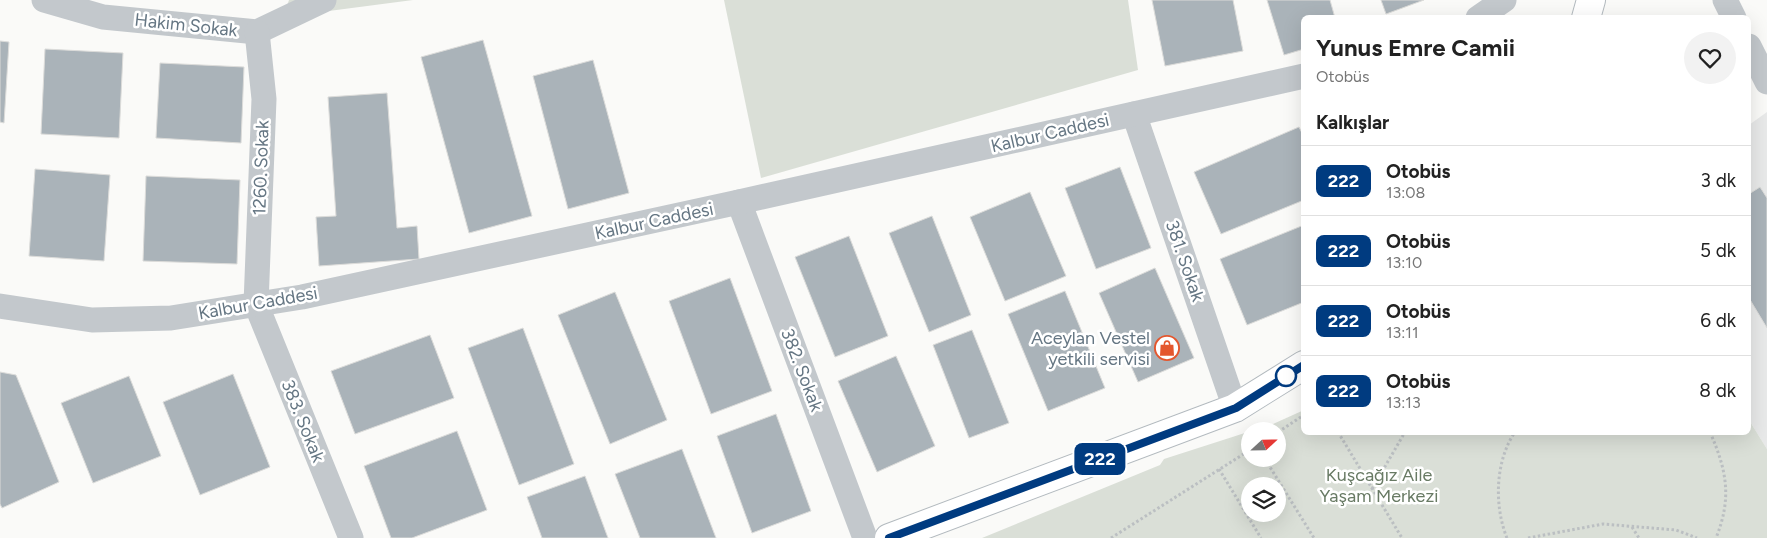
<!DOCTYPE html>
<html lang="tr">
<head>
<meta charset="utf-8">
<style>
  body { margin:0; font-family:Figtree,sans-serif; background:#f2f2f2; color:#222; height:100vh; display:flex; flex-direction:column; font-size:19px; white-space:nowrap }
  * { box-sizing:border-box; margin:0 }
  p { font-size:16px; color:#767676 }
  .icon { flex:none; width:28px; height:28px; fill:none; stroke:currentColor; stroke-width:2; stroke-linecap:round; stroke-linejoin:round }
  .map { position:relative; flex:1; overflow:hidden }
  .details { position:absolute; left:1301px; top:15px; width:450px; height:420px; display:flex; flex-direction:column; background:#fff; border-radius:8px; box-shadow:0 5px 20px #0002 }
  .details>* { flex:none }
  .badge { padding:0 10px; border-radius:8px; font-size:18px; line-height:32px }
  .needle { width:32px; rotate:68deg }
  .buttons { position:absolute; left:1241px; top:422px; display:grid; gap:10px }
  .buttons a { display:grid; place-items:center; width:45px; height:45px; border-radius:50%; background:#fff; box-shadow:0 5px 20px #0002; font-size:25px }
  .map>.badge { position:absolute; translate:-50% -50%; box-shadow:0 0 0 2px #fff }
  h2 { padding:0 15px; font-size:19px; line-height:45px }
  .round { display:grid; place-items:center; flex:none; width:52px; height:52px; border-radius:26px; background:#f2f2f2 }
  .overview { display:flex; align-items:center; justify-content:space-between; height:85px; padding:0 15px }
  h1 { font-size:24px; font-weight:700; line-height:38px }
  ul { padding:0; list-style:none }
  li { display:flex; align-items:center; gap:15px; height:70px; padding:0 15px; border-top:1px solid #e0e0e0 }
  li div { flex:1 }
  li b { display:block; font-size:19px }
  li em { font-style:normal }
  li .badge { min-width:55px; font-weight:700; text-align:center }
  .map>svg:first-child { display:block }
  .built { fill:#e8e9e9 }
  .green { fill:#dadfd7; fill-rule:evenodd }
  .building { fill:#aab3b9; stroke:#dcdcda }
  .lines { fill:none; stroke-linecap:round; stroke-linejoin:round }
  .secondary-casing { stroke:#b3babf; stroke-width:30 }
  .path { stroke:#bbbfc2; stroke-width:3; stroke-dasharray:2.5 2.5; stroke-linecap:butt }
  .street { stroke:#c3c8cc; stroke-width:25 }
  .secondary { stroke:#fff; stroke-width:28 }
  .line-casing { stroke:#fff; stroke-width:11 }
  .line { stroke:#003b80; stroke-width:8 }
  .stop-dot { fill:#fff; stroke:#003b80; stroke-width:2.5 }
  .labels { text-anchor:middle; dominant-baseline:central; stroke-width:5; stroke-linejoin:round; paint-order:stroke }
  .street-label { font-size:18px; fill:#657683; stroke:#fff }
  .poi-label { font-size:18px; fill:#657683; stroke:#fff; text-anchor:end }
  .park-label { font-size:18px; fill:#687a64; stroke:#fff }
</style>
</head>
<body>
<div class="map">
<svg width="1767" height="538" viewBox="0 0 1767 538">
  <rect width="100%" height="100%" fill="#fafaf8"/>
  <!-- built -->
  <polygon class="built" points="1767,112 1767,449 1749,420 1749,125"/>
  <!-- green -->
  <g class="green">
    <polygon points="289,0 413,0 283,17"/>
    <polygon points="724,0 1128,0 1138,70 761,178"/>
    <path d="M1304,410V432H1749V420L1767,449V538H982L1160,465L1164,459L1273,424ZM1278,431V459H1250V431ZM1278,486V514H1250V486Z"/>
  </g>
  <!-- building -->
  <g class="building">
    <polygon points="1152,0 1233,0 1243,51 1165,66"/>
    <polygon points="1267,0 1330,0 1335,18 1304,18 1304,49 1284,55"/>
    <polygon points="1381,0 1424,0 1386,14"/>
    <polygon points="483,40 532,216 469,233 421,57"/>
    <polygon points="0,41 9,42 4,123 0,122"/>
    <polygon points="45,49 123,53 119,138 41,134"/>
    <polygon points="593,60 629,193 568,209 533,76"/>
    <polygon points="160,63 244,67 241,143 156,138"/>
    <polygon points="387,93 397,228 417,226 419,259 319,266 316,217 336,216 328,97"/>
    <polygon points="1299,127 1304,137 1304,200 1221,234 1194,172"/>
    <polygon points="1120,167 1151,248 1096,269 1065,188"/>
    <polygon points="35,169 110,175 104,261 29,256"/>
    <polygon points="146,176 240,180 237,264 143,261"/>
    <polygon points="1760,187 1767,198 1767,328 1749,298 1749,194"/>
    <polygon points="1030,192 1066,276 1005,301 970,217"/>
    <polygon points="932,216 971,315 929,332 889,233"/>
    <polygon points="1304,225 1304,302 1247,325 1220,259"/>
    <polygon points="849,236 888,336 835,357 795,257"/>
    <polygon points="1155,268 1194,358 1138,382 1099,293"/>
    <polygon points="730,278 772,391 711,414 669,301"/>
    <polygon points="1065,291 1105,388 1048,411 1008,314"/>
    <polygon points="615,292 667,420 610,444 558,315"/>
    <polygon points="523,328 574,464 519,485 468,348"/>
    <polygon points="972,330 1009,423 969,438 933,345"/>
    <polygon points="430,335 454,398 355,434 331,371"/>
    <polygon points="896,356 935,446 877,472 838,381"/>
    <polygon points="0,372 16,375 59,482 2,508 0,504"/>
    <polygon points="233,374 270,467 200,495 163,402"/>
    <polygon points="129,376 161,456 93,483 61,403"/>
    <polygon points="776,414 811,511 752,533 717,436"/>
    <polygon points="457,431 487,510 412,538 391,538 364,466"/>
    <polygon points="682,449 716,538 640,538 615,474"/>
    <polygon points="585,476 608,538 542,538 527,497"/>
  </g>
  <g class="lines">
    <defs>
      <g id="secondary">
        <polyline points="1586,18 1591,0"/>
        <polyline points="889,538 1235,408 1304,365"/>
      </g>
    </defs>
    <!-- secondary casing -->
    <use href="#secondary" class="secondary-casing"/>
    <!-- path -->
    <g class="path">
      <polyline points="1278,432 1304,415"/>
      <polyline points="1338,432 1402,538"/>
      <path d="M1710,432C1727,471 1732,498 1716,538"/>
      <polyline points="1265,459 1314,538"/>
      <polyline points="1219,469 1261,538"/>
      <polyline points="1372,489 1405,432"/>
      <polyline points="1632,527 1639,538"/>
      <polyline points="1111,538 1250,450"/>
      <path d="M1507,538C1494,506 1495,461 1515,432"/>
      <polyline points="1528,538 1603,524 1676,530 1697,538"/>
    </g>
    <!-- street -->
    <g class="street">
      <polyline points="44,0 103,17 257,32 324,0"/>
      <polyline points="1725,0 1734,18"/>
      <polyline points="1478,18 1504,0"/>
      <polyline points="257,32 264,99 256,304 351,538"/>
      <polyline points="1749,46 1767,82"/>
      <polyline points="1134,114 1235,408"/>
      <polyline points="739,202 865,538"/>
      <polyline points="0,306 92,320 171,318 302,297 739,202 1304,76"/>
    </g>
    <!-- secondary -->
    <use href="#secondary" class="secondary"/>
  </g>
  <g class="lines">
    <defs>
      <polyline id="line" points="889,538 1236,408 1304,365"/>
    </defs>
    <!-- line casing -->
    <use href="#line" class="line-casing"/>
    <!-- line -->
    <use href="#line" class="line"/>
  </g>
  <!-- icons -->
  <defs>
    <symbol id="shop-ring" viewBox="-11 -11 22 22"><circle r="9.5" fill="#fff" stroke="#e4572e" stroke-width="1.5"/><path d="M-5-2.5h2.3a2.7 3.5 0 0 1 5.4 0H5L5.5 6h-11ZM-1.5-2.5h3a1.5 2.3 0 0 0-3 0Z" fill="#e4572e"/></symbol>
  </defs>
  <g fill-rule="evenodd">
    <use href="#shop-ring" x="1153" y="334" width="28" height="28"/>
  </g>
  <!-- markers -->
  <circle class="stop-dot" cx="1286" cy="376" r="10"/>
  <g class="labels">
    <!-- street labels -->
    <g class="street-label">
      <text transform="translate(186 25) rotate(6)">Hakim Sokak</text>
      <text transform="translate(1050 133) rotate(-13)">Kalbur Caddesi</text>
      <text transform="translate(261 168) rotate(-88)">1260. Sokak</text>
      <text transform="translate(654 221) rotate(-12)">Kalbur Caddesi</text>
      <text transform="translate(1185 261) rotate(71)">381. Sokak</text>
      <text transform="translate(258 303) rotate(-10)">Kalbur Caddesi</text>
      <text transform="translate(802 370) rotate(69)">382. Sokak</text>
      <text transform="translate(303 421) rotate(68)">383. Sokak</text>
    </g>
    <!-- poi labels -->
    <g class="poi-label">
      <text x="1150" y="338">Aceylan Vestel<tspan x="1150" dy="21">yetkili servisi</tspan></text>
    </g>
    <!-- park labels -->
    <g class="park-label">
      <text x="1379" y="475">Kuşcağız Aile<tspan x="1379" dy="21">Yaşam Merkezi</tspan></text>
    </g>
  </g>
</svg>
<div class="buttons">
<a><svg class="needle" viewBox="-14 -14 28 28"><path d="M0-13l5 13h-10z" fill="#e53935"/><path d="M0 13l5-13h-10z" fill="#767676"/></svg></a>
<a><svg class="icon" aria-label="layers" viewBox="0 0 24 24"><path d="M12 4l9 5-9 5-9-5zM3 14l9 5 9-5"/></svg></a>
</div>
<b class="badge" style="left:1100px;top:459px;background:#003b80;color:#fff">222</b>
<section class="details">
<div class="overview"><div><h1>Yunus Emre Camii</h1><p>Otobüs</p></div><a class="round"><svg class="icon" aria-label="heart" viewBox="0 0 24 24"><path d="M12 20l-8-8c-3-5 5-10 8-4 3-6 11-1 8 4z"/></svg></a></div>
<h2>Kalkışlar</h2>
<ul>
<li><span class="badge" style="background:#003b80;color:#fff">222</span><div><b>Otobüs</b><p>13:08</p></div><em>3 dk</em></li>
<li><span class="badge" style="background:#003b80;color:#fff">222</span><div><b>Otobüs</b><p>13:10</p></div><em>5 dk</em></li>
<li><span class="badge" style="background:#003b80;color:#fff">222</span><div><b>Otobüs</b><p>13:11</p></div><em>6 dk</em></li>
<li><span class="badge" style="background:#003b80;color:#fff">222</span><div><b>Otobüs</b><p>13:13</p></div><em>8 dk</em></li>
</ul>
</section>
</div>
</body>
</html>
